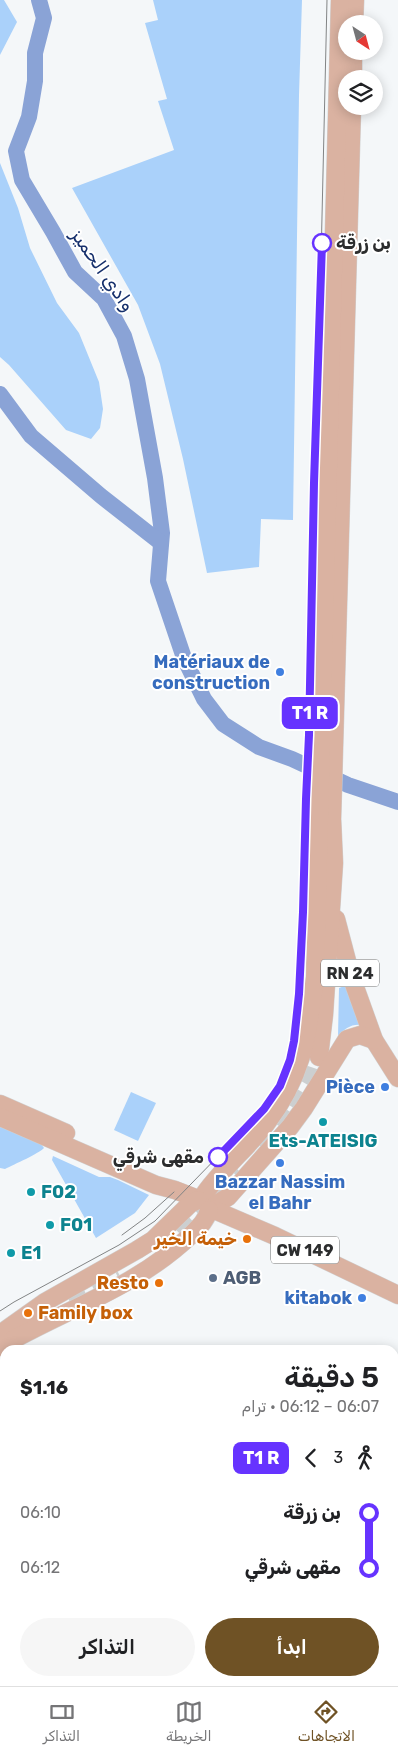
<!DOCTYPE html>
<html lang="ar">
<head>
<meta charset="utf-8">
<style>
  body { margin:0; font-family:Rubik,Vazirmatn,sans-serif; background:#f6f6f6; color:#202124; direction:rtl; height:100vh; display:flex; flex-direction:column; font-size:19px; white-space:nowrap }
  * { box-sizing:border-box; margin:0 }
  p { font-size:16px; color:#757577 }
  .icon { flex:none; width:28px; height:28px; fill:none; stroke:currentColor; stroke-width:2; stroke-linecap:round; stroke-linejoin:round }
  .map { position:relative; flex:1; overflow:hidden; direction:ltr }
  .side { position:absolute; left:0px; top:1345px; width:399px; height:341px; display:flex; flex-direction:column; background:#fff; border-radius:15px 15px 0 0; box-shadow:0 2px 12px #0003; direction:rtl }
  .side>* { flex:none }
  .badge { padding:0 10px; border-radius:8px; font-size:18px; line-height:32px }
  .needle { width:32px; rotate:144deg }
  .tools { position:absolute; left:338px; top:15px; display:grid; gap:10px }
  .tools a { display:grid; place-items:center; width:45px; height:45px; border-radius:50%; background:#fff; box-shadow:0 2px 12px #0003; font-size:25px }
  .map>.badge { position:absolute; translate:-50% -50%; box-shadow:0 0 0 2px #fff }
  .legs { display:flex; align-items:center; gap:8px; height:55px; padding:0 20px; font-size:16px }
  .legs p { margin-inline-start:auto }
  .head { display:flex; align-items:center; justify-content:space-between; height:85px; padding:0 20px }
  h1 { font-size:28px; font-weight:600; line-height:38px }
  .primary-button { display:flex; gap:10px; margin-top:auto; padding:10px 20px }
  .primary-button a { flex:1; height:58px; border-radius:30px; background:#6f5225; color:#fff; font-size:20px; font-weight:600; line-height:58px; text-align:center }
  .primary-button a+a { background:#f6f6f6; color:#202124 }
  ul { padding:0 20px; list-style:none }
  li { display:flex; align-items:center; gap:18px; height:55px; font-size:19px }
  li i { display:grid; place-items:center; width:8px; height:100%; margin:0 6px; background:currentColor }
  li i::after { content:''; width:12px; height:12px; margin:-6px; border:4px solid; border-radius:50%; background:#fff }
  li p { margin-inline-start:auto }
  li:first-child i { background:linear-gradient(#0000 50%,currentColor 0) }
  li:last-child i { background:linear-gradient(currentColor 50%,#0000 0) }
  .tab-bar { display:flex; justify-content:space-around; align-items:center; height:70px; border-top:1px solid #e0e0e0; background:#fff; font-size:14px; color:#757577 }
  .tab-bar a { display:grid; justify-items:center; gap:2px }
  .tab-bar .current { color:#6f5225 }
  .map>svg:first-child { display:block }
  .green { fill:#aad1fa }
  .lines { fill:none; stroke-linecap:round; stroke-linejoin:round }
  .river { stroke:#8aa3d6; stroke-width:16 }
  .major-tunnel { stroke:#cccfd0; stroke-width:18; stroke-dasharray:18 9; stroke-linecap:butt }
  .major-casing { stroke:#d1d1d1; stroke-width:19 }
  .major { stroke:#dab2a1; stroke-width:18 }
  .tram { stroke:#828485; stroke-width:1 }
  .line-1-casing { stroke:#fff; stroke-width:11 }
  .line-1 { stroke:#63f; stroke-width:8 }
  .stop-1-dot { fill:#fff; stroke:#63f; stroke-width:2.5 }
  .shop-dot { fill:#3f7fe0; stroke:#fff; stroke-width:2 }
  .culture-dot { fill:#0f9aa8; stroke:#fff; stroke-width:2 }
  .food-dot { fill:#e8710a; stroke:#fff; stroke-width:2 }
  .service-dot { fill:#5c6f8a; stroke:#fff; stroke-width:2 }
  .labels { text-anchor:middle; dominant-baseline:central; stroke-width:4; stroke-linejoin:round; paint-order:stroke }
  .shield { fill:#fff; stroke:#6b6c6d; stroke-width:1 }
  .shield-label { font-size:16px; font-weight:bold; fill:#2c2d2e }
  .stop-label { font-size:18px; font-weight:bold; fill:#2c2d2e; stroke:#fff; text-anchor:start }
  .shop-label { font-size:18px; font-weight:bold; fill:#366cbe; stroke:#fff; text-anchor:end }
  .culture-label { font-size:18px; font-weight:bold; fill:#0d838f; stroke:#fff; text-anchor:start }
  .food-label { font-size:18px; font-weight:bold; fill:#c56008; stroke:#fff; text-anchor:end }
  .service-label { font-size:18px; font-weight:bold; fill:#4e5e75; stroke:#fff; text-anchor:start }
  .water-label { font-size:19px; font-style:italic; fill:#16306c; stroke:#fff }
</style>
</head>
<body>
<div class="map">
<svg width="398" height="1686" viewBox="0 0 398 1686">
  <rect width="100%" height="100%" fill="#f4f7f9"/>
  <!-- green -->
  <g class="green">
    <polygon points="0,0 4,0 17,22 0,55"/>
    <polygon points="153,0 302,0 299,95 293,520 261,519 259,567 207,573 183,459 160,364 138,305 72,188 174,150 158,101 167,99 145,23 158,20"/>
    <polygon points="0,163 18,208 30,248 57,303 79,333 99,382 103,409 100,428 91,439 66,430 9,365 0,357"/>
    <path d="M347,985L361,1025C351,1024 344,1029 338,1037L339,988Z"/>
    <polygon points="131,1092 156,1103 138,1141 114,1130"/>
    <path d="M0,1126L41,1144L44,1148C38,1154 15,1164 5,1169L0,1168Z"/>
    <polygon points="53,1156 99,1177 110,1177 118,1180 149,1195 135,1213 96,1238 52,1160"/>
  </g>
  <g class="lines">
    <!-- river -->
    <g class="river">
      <polyline points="39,0 44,18 35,53 35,81 29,117 16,151 22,180 53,232 75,272 104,299 124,336 137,379 155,478 162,533 158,581 184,658 204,699 223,724 259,747 292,759 348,785 398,802"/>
      <polyline points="0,394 31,436 101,496 161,543"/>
    </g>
    <!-- major-tunnel -->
    <g class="major-tunnel">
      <polyline points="294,1108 312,1077 319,1057"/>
      <polyline points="259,1145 275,1127 296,1094"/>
      <polyline points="159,1251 240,1172"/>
      <polyline points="70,1302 120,1276"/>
    </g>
    <defs>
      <g id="major">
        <polyline points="354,24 355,0"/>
        <polyline points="353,79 353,51"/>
        <polyline points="336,919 351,976 374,1040 398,1078"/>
        <polyline points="319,1057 324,1015 334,863 332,819 352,106"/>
        <polyline points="0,1104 66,1133"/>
        <polyline points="0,1117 156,1185 175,1190 198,1199"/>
        <path d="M205,1193C223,1168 247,1148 266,1124C304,1074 307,1036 315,977L340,0"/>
        <polyline points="215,1205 228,1197 290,1127 304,1108 347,1039 360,1035 374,1040"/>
        <polyline points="212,1209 275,1236 398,1295"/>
        <polyline points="0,1334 45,1302 137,1250 153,1240 190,1204 198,1200"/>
        <path d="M0,1347C64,1310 137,1287 191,1235C199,1227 206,1221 209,1210"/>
        <polyline points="394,1597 398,1594"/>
        <polyline points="0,1643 5,1646"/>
        <polyline points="63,1681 70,1686"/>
        <polyline points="245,1686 253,1681"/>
      </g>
    </defs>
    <!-- major casing -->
    <use href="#major" class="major-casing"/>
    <!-- major -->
    <use href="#major" class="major"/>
    <!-- tram -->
    <g class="tram">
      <polyline points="122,1235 145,1218 174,1192"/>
      <polyline points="0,1311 14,1302 119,1245 155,1221 264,1109 280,1086 290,1060 299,994 309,735 314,497 319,347 327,0"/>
    </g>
  </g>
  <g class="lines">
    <defs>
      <polyline id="line-1" points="218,1157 264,1109 280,1086 290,1060 294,1041 299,994 303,912 306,799 309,735 314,483 322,243"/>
    </defs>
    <!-- line-1 casing -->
    <use href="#line-1" class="line-1-casing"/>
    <!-- line-1 -->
    <use href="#line-1" class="line-1"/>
  </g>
  <!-- markers -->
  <g class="stop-1-dot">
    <circle cx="322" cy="243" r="9"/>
    <circle cx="218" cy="1157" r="9"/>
  </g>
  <g class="shop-dot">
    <circle cx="280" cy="672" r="5"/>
    <circle cx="385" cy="1087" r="5"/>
    <circle cx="280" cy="1163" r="5"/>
    <circle cx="362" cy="1298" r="5"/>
  </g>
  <g class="culture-dot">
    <circle cx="323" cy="1122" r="5"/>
    <circle cx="31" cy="1192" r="5"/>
    <circle cx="50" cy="1225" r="5"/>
    <circle cx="11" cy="1253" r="5"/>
  </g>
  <g class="food-dot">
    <circle cx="247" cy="1239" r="5"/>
    <circle cx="159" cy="1283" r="5"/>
    <circle cx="28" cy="1313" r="5"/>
  </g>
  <circle class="service-dot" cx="213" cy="1278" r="5"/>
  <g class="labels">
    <!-- shield labels -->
    <g class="shield">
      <rect x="321" y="959.5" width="58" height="27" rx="4"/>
      <rect x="271" y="1236.5" width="68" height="27" rx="4"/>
    </g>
    <g class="shield-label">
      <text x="350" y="973">RN 24</text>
      <text x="305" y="1250">CW 149</text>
    </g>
    <!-- stop labels -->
    <g class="stop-label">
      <text x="336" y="243">بن زرقة</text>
      <text x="204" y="1157" text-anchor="end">مقهى شرقي</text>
    </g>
    <!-- shop labels -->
    <g class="shop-label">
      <text x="270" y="662">Matériaux de<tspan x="270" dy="21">construction</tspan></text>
      <text x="375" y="1087">Pièce</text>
      <text x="280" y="1182" text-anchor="middle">Bazzar Nassim<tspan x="280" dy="21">el Bahr</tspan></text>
      <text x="352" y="1298">kitabok</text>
    </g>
    <!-- culture labels -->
    <g class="culture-label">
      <text x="323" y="1141" text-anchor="middle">Ets-ATEISIG</text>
      <text x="41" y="1192">F02</text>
      <text x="60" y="1225">F01</text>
      <text x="21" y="1253">E1</text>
    </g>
    <!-- food labels -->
    <g class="food-label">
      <text x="237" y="1239">خيمة الخير</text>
      <text x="149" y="1283">Resto</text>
      <text x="38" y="1313" text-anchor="start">Family box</text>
    </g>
    <!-- service labels -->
    <g class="service-label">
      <text x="223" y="1278">AGB</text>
    </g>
    <!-- water labels -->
    <g class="water-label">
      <text transform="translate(103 270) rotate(55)">وادي الحميز</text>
    </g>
  </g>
</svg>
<div class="tools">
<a><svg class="needle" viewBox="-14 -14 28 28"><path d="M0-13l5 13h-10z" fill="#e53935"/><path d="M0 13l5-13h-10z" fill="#757577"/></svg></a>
<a><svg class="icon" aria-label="layers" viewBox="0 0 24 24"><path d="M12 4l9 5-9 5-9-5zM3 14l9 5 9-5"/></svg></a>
</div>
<b class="badge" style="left:310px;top:713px;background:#63f;color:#fff">T1 R</b>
<section class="side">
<div class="head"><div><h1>5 دقيقة</h1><p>06:07 – 06:12 · ترام</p></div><b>$1.16</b></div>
<div class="legs"><svg class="icon" aria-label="walk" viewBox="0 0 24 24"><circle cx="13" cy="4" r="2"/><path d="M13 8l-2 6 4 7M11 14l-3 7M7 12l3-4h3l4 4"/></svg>3<svg class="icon" aria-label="back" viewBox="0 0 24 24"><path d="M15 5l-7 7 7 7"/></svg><b class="badge" style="background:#63f;color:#fff">T1 R</b></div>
<ul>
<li><i style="color:#63f"></i><b>بن زرقة</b><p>06:10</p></li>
<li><i style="color:#63f"></i><b>مقهى شرقي</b><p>06:12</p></li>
</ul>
<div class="primary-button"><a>ابدأ</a><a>التذاكر</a></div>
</section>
</div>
<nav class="tab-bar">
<a class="current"><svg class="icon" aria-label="directions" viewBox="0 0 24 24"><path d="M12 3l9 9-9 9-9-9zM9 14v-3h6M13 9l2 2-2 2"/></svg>الاتجاهات</a>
<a><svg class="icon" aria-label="map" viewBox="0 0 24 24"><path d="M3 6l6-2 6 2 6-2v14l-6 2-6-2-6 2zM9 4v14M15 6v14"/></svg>الخريطة</a>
<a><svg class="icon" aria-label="tickets" viewBox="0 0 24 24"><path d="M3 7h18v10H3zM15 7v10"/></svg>التذاكر</a>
</nav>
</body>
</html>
